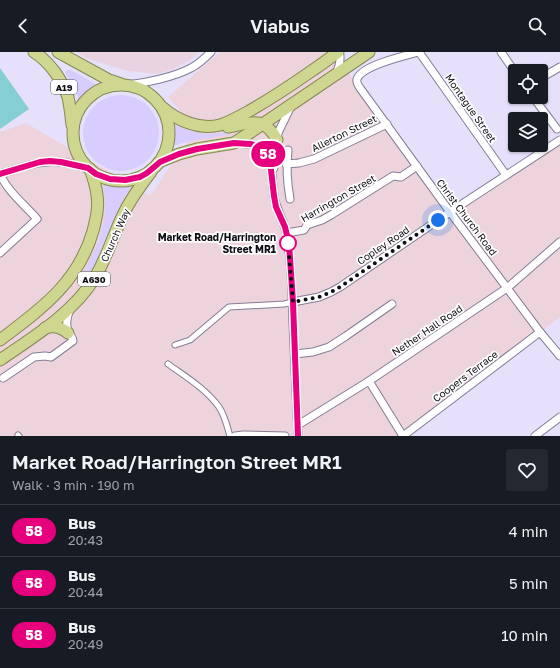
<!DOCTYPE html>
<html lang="en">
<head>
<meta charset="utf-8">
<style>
  body { margin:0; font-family:"Golos Text",sans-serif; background:#242831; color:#f1f3f6; height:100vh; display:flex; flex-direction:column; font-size:15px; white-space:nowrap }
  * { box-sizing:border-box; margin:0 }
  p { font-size:13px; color:#9ea1a6 }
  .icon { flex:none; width:22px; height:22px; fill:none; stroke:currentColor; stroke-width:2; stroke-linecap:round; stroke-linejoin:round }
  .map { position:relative; height:384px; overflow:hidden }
  .details { display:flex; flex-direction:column; background:#171b24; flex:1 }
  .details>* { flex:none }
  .badge { padding:0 8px; border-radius:13px; font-size:14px; line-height:26px }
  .controls { position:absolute; left:508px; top:12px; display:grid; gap:8px }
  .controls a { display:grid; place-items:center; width:40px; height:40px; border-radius:4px; background:#171b24; box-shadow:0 1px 3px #0004; font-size:20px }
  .you { position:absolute; width:20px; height:20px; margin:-10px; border:3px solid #fff; border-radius:50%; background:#1a73e8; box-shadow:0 0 0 6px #1a73e833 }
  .map>.badge { position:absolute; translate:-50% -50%; box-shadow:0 0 0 2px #fff }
  .round { display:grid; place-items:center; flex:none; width:42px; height:42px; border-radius:4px; background:#242831 }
  .headline { display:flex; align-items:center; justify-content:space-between; height:68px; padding:0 12px }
  h1 { font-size:19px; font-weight:600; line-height:30px }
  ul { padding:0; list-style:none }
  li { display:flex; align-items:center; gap:12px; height:52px; padding:0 12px; border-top:1px solid #363941 }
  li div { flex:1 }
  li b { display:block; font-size:15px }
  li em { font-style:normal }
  li .badge { min-width:44px; font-weight:700; text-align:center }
  header { display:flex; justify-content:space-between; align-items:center; height:52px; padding:0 12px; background:#171b24; font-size:18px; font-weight:600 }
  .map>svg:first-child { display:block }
  .commercial { fill:#ecd3dc }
  .education { fill:#ead3e0 }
  .green { fill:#d8cdfe }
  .water { fill:#85ced3 }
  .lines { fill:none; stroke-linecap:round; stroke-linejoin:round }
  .pedestrian-casing { stroke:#837e96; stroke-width:7 }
  .minor-casing { stroke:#837e96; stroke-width:9 }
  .trunk-casing { stroke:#848953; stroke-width:13 }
  .pedestrian { stroke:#fff; stroke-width:5 }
  .minor { stroke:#fff; stroke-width:7 }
  .trunk { stroke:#cfd690; stroke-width:11 }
  .line-casing { stroke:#fff; stroke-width:9 }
  .line { stroke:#e6007e; stroke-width:6 }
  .walk { stroke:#0e0c14; stroke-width:4; stroke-dasharray:0 7.2 }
  .stop-dot { fill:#fff; stroke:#e6007e; stroke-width:2 }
  .labels { text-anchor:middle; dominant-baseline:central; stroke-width:3.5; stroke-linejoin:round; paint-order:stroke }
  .shield { fill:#fff; stroke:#56555a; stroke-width:1 }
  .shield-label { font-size:9px; font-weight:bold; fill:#0e0c14 }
  .street-label { font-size:10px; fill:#0e0c14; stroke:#fff }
  .stop-label { font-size:10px; font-weight:bold; fill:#0e0c14; stroke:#fff; text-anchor:end }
</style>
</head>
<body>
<header><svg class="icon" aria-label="back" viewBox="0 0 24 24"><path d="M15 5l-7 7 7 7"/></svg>Viabus<svg class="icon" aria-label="search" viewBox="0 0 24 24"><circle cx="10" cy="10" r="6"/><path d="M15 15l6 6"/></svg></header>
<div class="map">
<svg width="560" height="384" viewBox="0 0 560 384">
  <rect width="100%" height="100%" fill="#e6e0fb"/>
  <!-- commercial -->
  <polygon class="commercial" points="220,0 332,0 387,72 450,160 560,88 560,265 403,384 0,384 0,80 26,71 150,144 196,77 168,45"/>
  <!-- education -->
  <polygon class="education" points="76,0 199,0 189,9 171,18 157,22 128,19 88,7"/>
  <!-- green -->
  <g class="green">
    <polygon points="67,18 71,18 97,33 85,41 79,48 73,35 65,21"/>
    <circle cx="121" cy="81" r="38"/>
    <path d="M175,73C204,86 216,83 246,75L225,83L190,89L173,94V74Z"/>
    <polygon points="103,133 112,135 131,135 123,148 115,166 104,196 92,221 85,218 98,191 105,165 105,148"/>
  </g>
  <!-- water -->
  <polygon class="water" points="0,16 29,57 0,77"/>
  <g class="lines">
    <defs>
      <g id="pedestrian">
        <polyline points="175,293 190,288 229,255 284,252 293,250"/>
        <path d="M168,312C186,325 206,337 219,355C225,364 227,374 230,384"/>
        <polyline points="18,383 19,384"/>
      </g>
      <g id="minor">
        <path d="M418,0C405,4 362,13 357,27C356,30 358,33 360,36L450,160L540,280L560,304"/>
        <polyline points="419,0 506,123"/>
        <polyline points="501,0 515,20"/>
        <path d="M336,22C339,15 342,7 339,0"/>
        <polyline points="541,26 560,15"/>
        <path d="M127,33C146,31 174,25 191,16C199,12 205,6 211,0"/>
        <polyline points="533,45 557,77"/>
        <path d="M235,91C245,92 259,91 266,100C273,108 272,133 274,144C276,158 285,170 287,184C292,213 292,243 293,272C295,309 296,347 298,384"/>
        <path d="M288,98C286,116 287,130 290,147"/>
        <polyline points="286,112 299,111 314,107 387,72"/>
        <polyline points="274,116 278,81 291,54"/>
        <path d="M0,122C19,117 40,107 61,110C70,111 79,114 88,116"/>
        <polyline points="287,181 304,178 307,173 322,168 331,163 393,124 401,125 417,114"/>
        <path d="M0,201L37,167C25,153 8,140 0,122"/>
        <polyline points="293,250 319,245 331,240 340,235 450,160 560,88"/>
        <polyline points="295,302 313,300 329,295 346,284 392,252"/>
        <path d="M3,326L34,305L45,304L51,305L73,289C73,285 71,285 69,281C65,274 67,264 70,258"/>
        <polyline points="369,329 403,384"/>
        <polyline points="298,373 369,329 507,236 560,190"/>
        <polyline points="235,384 243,383 285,384"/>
        <polyline points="403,384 540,280"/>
        <polyline points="535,384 560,365"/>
      </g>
      <g id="trunk">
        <path d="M34,0C50,10 62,28 68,45C70,54 71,64 72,73"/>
        <polyline points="58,0 109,28 121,32"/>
        <circle cx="121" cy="81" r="48"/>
        <path d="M163,56C178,69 200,78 220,73C230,70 242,63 251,58C272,46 293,32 313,18C322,12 330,6 338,0"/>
        <path d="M228,75C250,71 264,63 277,88"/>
        <polyline points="159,110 179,102 197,97 234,91 248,82 369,0"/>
        <path d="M45,276C54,273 61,275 68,281"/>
        <path d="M0,288C41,257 78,231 93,179C96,167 99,156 97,143C96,134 93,125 90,117"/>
        <path d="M0,308C33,285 72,262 94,227C107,206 113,183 124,161C131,146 141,133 151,120"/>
      </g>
    </defs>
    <!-- pedestrian casing -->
    <use href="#pedestrian" class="pedestrian-casing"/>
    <!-- minor casing -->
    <use href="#minor" class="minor-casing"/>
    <!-- trunk casing -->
    <use href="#trunk" class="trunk-casing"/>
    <!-- pedestrian -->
    <use href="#pedestrian" class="pedestrian"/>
    <!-- minor -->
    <use href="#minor" class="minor"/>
    <!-- trunk -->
    <use href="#trunk" class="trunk"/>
  </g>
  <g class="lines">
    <defs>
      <polyline id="line" points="0,122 40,110 50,109 61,110 88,116 96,122 110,127 125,128 140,125 147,121 153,116 160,110 179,102 197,97 234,91 250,92 259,94 264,98 268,102 270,109 274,144 276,155 285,175 289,192 293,250 298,384"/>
    </defs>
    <!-- line casing -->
    <use href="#line" class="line-casing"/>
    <!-- line -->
    <use href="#line" class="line"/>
    <!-- walk -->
    <polyline class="walk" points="288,191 293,250 319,245 331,240 340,235 438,168"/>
  </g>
  <!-- markers -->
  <circle class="stop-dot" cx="288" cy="191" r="8"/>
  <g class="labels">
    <!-- shield labels -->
    <g class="shield">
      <rect x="51" y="28" width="26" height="14" rx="3"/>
      <rect x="78" y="220" width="32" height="14" rx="3"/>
    </g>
    <g class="shield-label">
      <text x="64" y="35">A19</text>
      <text x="94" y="227">A630</text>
    </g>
    <!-- street labels -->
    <g class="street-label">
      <text transform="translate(471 56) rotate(55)">Montague Street</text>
      <text transform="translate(344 81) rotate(-26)">Allerton Street</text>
      <text transform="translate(338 146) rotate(-30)">Harrington Street</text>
      <text transform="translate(467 165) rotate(53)">Christ Church Road</text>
      <text transform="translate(115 183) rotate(-66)">Church Way</text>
      <text transform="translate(383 193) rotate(-34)">Copley Road</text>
      <text transform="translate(427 278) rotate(-34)">Nether Hall Road</text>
      <text transform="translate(465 324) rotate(-37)">Coopers Terrace</text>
    </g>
    <!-- stop labels -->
    <g class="stop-label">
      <text x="276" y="185">Market Road/Harrington<tspan x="276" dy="12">Street MR1</tspan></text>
    </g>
  </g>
</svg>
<div class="controls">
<a><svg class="icon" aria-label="locate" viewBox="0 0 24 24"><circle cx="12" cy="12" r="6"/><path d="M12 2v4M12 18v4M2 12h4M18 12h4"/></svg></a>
<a><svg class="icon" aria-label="layers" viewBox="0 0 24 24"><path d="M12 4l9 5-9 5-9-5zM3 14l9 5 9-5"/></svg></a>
</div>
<div class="you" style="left:438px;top:168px"></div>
<b class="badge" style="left:268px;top:102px;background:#e6007e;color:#fff">58</b>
</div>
<section class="details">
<div class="headline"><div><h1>Market Road/Harrington Street MR1</h1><p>Walk · 3 min · 190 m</p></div><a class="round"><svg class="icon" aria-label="heart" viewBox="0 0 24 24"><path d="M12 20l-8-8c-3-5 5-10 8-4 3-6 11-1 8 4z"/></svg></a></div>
<ul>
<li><span class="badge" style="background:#e6007e;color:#fff">58</span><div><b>Bus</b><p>20:43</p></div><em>4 min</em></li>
<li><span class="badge" style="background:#e6007e;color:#fff">58</span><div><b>Bus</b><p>20:44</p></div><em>5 min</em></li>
<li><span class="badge" style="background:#e6007e;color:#fff">58</span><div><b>Bus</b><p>20:49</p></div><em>10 min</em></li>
</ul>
</section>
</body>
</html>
